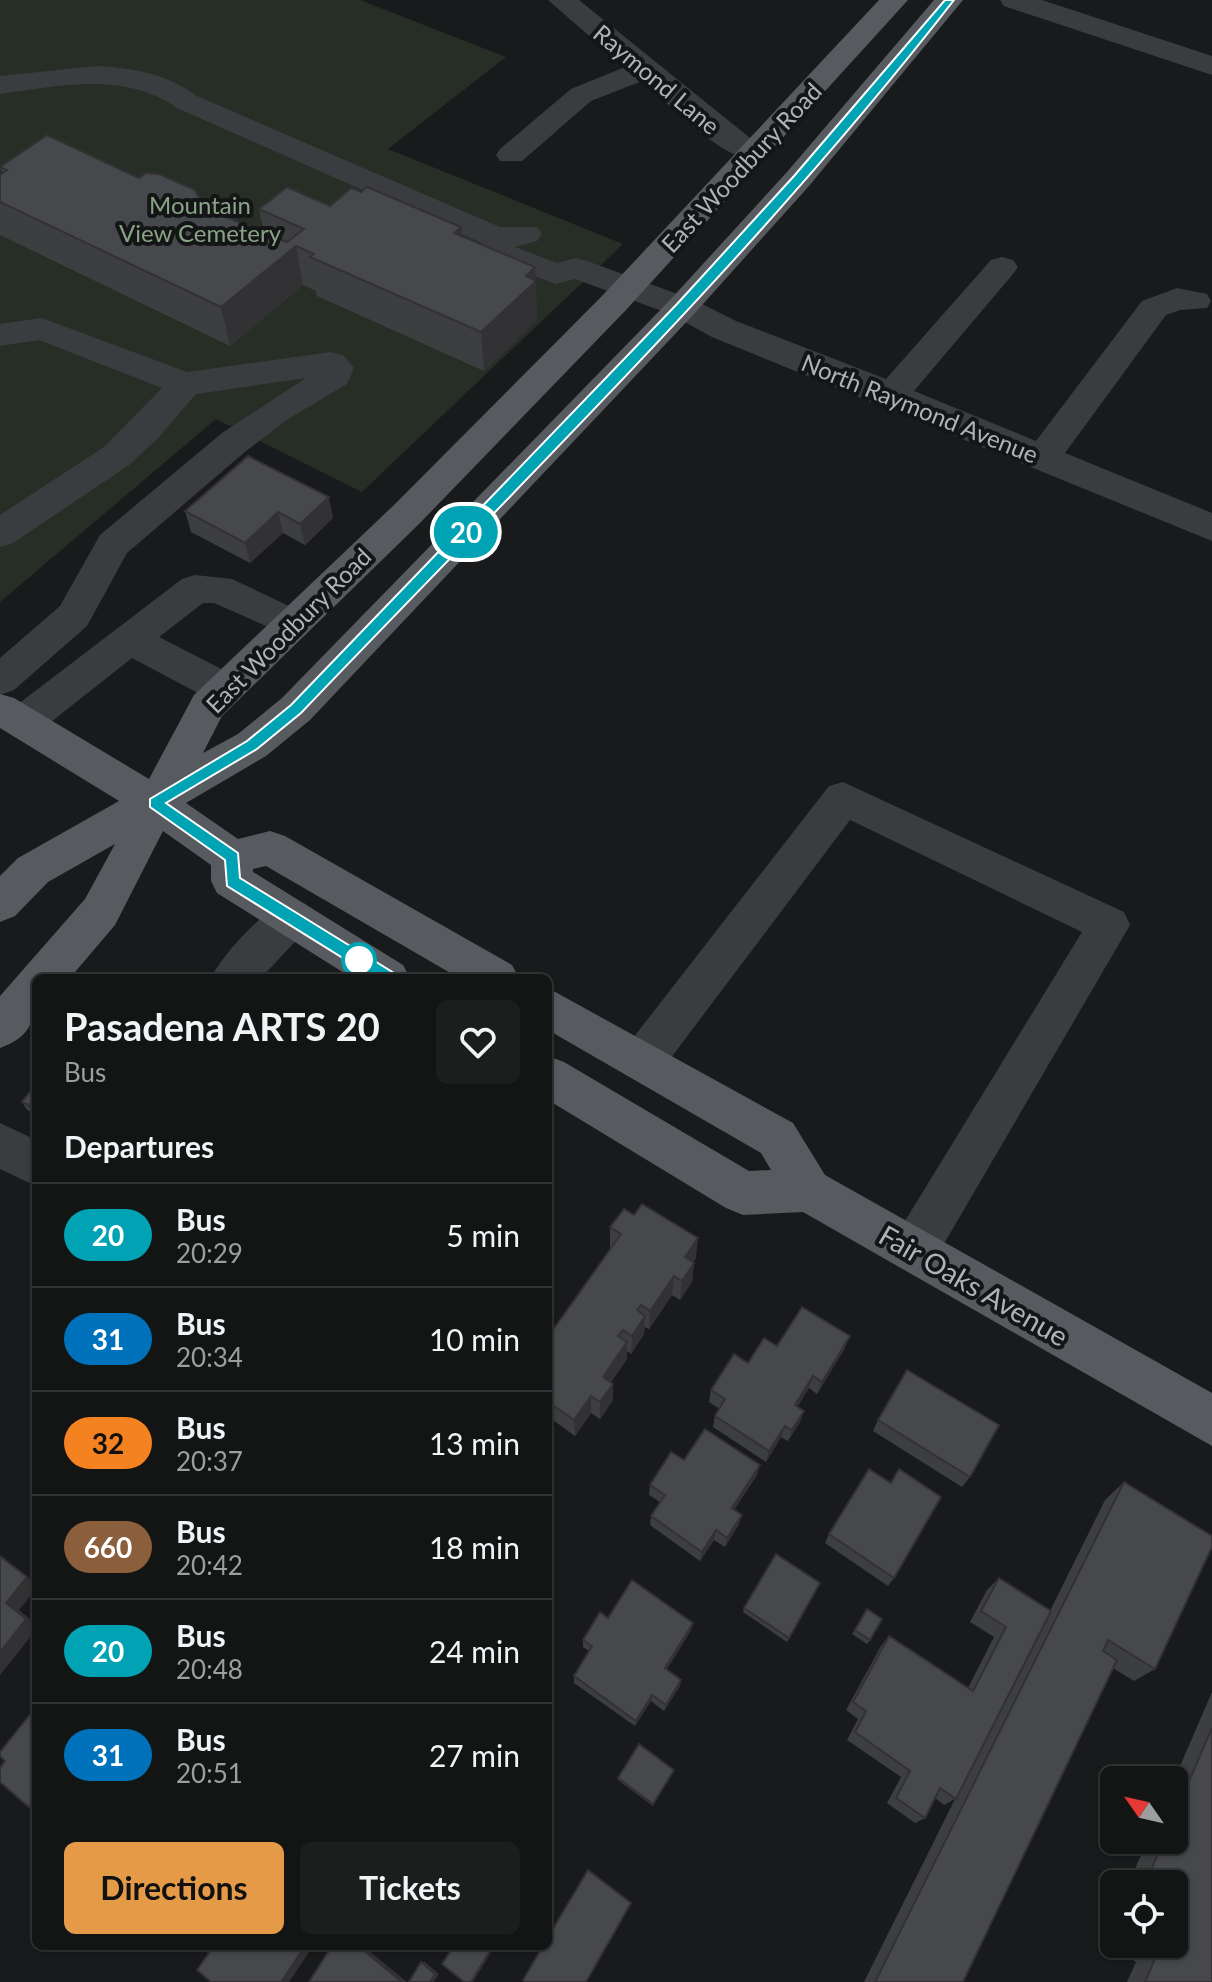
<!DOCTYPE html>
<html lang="en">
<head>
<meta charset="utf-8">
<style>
  body { margin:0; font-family:Lato,sans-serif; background:#1c1d1d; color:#f1f3f6; height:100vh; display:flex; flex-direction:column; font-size:30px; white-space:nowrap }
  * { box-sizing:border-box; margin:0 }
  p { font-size:26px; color:#9d9ea0 }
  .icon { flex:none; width:44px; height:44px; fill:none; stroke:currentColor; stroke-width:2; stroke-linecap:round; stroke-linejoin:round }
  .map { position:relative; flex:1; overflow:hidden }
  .details { position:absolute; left:32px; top:974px; width:520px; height:976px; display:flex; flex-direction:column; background:#131414; border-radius:12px; box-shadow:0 2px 6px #0004,0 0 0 2px #323334 }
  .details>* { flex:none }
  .badge { padding:0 16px; border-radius:26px; font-size:28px; line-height:52px }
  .needle { width:52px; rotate:304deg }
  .fabs { position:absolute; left:1100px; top:1766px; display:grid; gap:16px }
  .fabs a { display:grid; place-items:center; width:88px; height:88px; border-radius:12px; background:#131414; box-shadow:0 2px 6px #0004,0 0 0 2px #323334; font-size:40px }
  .map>.badge { position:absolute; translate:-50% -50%; box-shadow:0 0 0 4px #fff }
  h2 { padding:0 32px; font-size:30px; line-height:72px }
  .round { display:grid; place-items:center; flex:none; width:84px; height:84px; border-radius:12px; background:#1c1d1d }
  .overview { display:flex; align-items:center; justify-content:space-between; height:136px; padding:0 32px }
  h1 { font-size:38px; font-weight:700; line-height:60px }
  .action { display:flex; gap:16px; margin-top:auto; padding:16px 32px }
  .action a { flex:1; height:92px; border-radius:12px; background:#e59a48; color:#111; font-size:32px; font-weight:700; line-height:92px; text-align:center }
  .action a+a { background:#1c1d1d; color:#f1f3f6 }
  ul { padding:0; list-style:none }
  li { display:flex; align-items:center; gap:24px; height:104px; padding:0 32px; border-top:2px solid #323334 }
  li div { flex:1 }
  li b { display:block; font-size:30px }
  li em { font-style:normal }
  li .badge { min-width:88px; font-weight:700; text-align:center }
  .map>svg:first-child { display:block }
  .green { fill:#262e26 }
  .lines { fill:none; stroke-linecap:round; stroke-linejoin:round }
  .minor { fill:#3b3c40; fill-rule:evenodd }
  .major { fill:#575a5f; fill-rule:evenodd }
  .wall { fill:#3d3e40 }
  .shaded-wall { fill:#323234 }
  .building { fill:#47484b; stroke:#323234; stroke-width:2 }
  .line { fill:#00a3b4; stroke:#fff; stroke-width:2 }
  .stop-dot { fill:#fff; stroke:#00a3b4; stroke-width:4 }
  .labels { text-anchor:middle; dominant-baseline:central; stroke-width:8; stroke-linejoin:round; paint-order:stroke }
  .far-street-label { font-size:24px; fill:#adb3ba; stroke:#141516 }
  .far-park-label { font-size:24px; fill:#88a386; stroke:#141516 }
  .street-label { font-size:28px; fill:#adb3ba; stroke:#141516 }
</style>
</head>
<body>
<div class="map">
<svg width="1212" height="1982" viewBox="0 0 1212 1982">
  <rect width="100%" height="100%" fill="#191a1b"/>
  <!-- green -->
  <polygon class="green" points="0,0 360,0 506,57 388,149 623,244 362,492 216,419 0,602"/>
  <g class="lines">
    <!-- minor -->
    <g class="minor">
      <path d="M548,0H579L770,154L766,160C730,169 669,104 642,81L591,101L522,161H500L496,155L500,149L571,89L625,67Z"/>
      <polygon points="1000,0 1042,0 1212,56 1212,75 1004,6"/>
      <path d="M97,66C135,68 166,74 197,96L500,227H537L542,234L537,241L515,247L557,263L576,258L587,261L694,300L736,321L886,379L991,260L1002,257L1013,260L1018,267L1013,274L914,391L1036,441L1142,301L1177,288L1207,294L1211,301L1207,308L1180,310L1166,315L1065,453L1212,513V541L712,337L670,314L575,279L556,284L490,260L482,243L177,108C123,71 61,86 0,94V76Z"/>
      <polygon points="42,318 187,372 331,352 343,355 354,368 347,384 288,419 246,451 127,553 87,626 14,690 0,695 0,658 60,606 100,535 222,433 306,378 196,394 158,438 129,465 13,543 0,547 0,515 104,447 162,388 39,340 0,346 0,324"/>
      <polygon points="195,575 232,579 306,614 312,624 306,634 293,638 214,603 203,603 159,637 239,678 245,689 239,700 225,704 211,700 132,658 37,733 23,737 9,733 3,722 9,711 182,579"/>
      <polygon points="843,782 1124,912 1130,925 931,1266 914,1273 897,1266 890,1250 897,1234 1082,932 850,820 658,1075 642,1081 626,1075 619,1061 626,1047 829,786"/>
      <path d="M291,899L306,904L312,917L306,930L261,978H211C223,953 265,908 291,899Z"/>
      <polygon points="0,1123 36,1140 36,1186 0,1169"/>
    </g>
    <!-- major -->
    <g class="major">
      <path d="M879,0H908L626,310L420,523L222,716L203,753L238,734L282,698L670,300L787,172L934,0H963L809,186L694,314L310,720L266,756L186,803L238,839L270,831L285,836L512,965L519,978H459L266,866L253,869V872L403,965L410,978H352L217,893L211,881V865L163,831L115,925L70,978H36C36,1012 37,1035 0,1048V996L85,899L115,844L48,882L15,916L0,922V876L18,858L119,801L0,728V694L14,698L149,779L194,695L394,505L602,296Z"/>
      <polygon points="548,988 793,1123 825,1175 1212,1393 1212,1446 803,1212 743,1215 726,1208 548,1100 548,1056 564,1062 749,1171 771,1170 761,1153 548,1030"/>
    </g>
  </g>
  <!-- wall -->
  <g class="wall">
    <polygon points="0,167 139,178 199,198 201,207 264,233 259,209 330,206 462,236 535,267 537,320 484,371 317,296 316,291 303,285 230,346 0,235 0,175 2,173"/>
    <polygon points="248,456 333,518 305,545 283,533 250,563 191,532 185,511"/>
    <polygon points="36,1084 36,1115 27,1110 22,1102"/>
    <polygon points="610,1227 696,1258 693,1262 694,1263 692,1282 680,1300 672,1295 649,1329 645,1327 644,1334 631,1354 627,1351 627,1359 611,1382 613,1384 613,1400 600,1419 591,1413 575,1436 553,1420 548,1425 548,1337 611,1248 610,1247"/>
    <polygon points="777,1346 845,1348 817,1394 809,1388 797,1407 804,1411 800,1422 788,1441 781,1437 766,1462 713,1427 715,1416 720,1409 709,1402 711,1390 748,1363"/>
    <polygon points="878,1420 970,1477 962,1487 873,1431"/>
    <polygon points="684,1460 757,1475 734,1510 739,1524 725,1547 714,1540 700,1561 650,1525 651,1516 660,1502 649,1495 650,1485"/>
    <polygon points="1124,1482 1155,1669 1134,1681 1113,1668 963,1982 864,1982 955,1799 944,1805 935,1798 925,1818 915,1823 887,1803 901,1777 847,1740 858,1719 846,1710 881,1646 889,1636 968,1688 994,1637 970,1622 987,1590 999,1578 1050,1611 1105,1500"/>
    <polygon points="891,1483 894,1578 888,1586 825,1543 829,1534"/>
    <polygon points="820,1583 787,1642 743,1612 744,1608"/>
    <polygon points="867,1609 870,1640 867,1644 852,1634"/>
    <polygon points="608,1618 691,1630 667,1669 681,1680 680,1686 664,1711 651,1701 635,1726 574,1683 574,1676 589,1651 583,1647 583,1640"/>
    <polygon points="1212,1692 1212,1982 1127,1982 1136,1962 1104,1939 1114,1917 1114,1944 1174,1944 1174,1884 1128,1884 1148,1840 1174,1840 1174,1780"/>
    <polygon points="674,1770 653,1806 618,1780 618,1778"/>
  </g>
  <!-- shaded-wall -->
  <g class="shaded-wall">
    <polygon points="199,198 208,237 192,203"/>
    <polygon points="461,227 465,266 454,233"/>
    <polygon points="296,246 303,285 230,346 221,307"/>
    <polygon points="535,267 537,320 484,371 481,332 526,276"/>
    <polygon points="329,497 333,518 305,545 300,524"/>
    <polygon points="278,512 283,533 250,563 245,543"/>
    <polygon points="698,1238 696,1258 683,1277 685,1257"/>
    <polygon points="694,1263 692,1282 680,1300 682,1281"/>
    <polygon points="674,1276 672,1295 649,1329 650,1311"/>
    <polygon points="645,1316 644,1334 631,1354 632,1336"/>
    <polygon points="850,1336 845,1348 817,1394 822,1382"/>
    <polygon points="627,1342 627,1359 603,1394 603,1377"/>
    <polygon points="813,1376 809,1388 791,1417 795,1405"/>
    <polygon points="613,1384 613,1400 600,1419 600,1402"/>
    <polygon points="591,1396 591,1413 575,1436 574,1420"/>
    <polygon points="551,1404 553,1420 549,1426 548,1409"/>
    <polygon points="804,1411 800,1422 788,1441 792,1430"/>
    <polygon points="785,1426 781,1437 766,1462 769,1451"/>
    <polygon points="760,1465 757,1475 729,1518 732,1508"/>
    <polygon points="742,1515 739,1524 725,1547 727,1538"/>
    <polygon points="716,1530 714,1540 700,1561 702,1552"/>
    <polygon points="0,1556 36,1583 36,1589 19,1610 36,1624 36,1630 0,1675 0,1652 6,1603"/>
    <polygon points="551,1584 552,1592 548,1598 548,1589"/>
    <polygon points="693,1623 691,1630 664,1674 665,1668"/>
    <polygon points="681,1680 680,1686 664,1711 666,1705"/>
    <polygon points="652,1695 651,1701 635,1726 636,1721"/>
    <polygon points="36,1798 36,1809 29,1807"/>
    <polygon points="305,1946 313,1946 289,1982 281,1982"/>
    <polygon points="358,1946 363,1946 407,1982 402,1982"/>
    <polygon points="493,1946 495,1946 473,1982 471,1982"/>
    <polygon points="421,1962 425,1962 439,1974 434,1982 430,1982"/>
  </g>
  <!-- building -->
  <g class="building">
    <polygon points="47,135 139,178 146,173 159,174 195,190 199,198 192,203 287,242 304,229 259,209 287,187 330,206 351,188 361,192 367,187 461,227 454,233 535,267 526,276 536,281 481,332 310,257 314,254 296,246 221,307 0,202 0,175 7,170 0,167"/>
    <polygon points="248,456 329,497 300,524 278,512 245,543 185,511"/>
    <polygon points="36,1084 36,1109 22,1102"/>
    <polygon points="642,1204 698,1238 685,1257 694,1263 682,1281 674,1276 650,1311 641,1305 637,1310 645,1316 632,1336 623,1330 618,1336 627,1342 603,1377 613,1384 600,1402 591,1396 574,1420 551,1404 548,1409 548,1337 621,1234 610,1227 624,1209 634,1215"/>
    <polygon points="802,1307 850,1336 822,1382 813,1376 795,1405 804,1411 792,1430 785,1426 769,1451 715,1416 725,1399 711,1390 734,1354 748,1363 764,1338 777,1346"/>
    <polygon points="907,1370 999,1425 970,1477 878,1420"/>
    <polygon points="705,1429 760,1465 732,1508 742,1515 727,1538 716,1530 702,1552 651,1516 665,1495 650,1485 671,1452 684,1460"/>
    <polygon points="869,1469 891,1483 899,1469 941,1497 894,1578 829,1534"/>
    <polygon points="1124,1482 1212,1536 1212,1547 1155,1669 1108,1640 1103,1651 1117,1660 963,1982 875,1982"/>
    <polygon points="776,1554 820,1583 789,1638 744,1608"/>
    <polygon points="0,1556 27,1577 6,1603 26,1619 0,1652"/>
    <polygon points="999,1578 1051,1611 956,1799 940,1788 925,1818 896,1798 910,1771 855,1732 866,1711 853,1702 889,1636 973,1691 1006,1627 981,1611"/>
    <polygon points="632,1580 693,1623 665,1668 681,1680 666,1705 652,1695 636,1721 574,1676 592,1646 583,1640 600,1612 608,1618"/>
    <polygon points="867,1609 882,1619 870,1640 855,1630"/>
    <polygon points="36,1707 36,1798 29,1807 0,1782 0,1768 5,1761 0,1756 0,1752"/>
    <polygon points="1212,1728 1212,1982 1145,1982 1154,1961 1130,1944 1174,1944 1174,1884 1145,1884 1164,1840 1174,1840 1174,1816"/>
    <polygon points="639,1744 674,1770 653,1804 618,1778"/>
    <polygon points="588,1870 631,1903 586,1982 525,1982 523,1980 543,1946 548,1946 548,1937"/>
    <polygon points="201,1946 305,1946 281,1982 211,1982 197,1970 209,1953"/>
    <polygon points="332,1946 358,1946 402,1982 309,1982"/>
    <polygon points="454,1946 493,1946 471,1982 464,1982 442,1964"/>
    <polygon points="421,1962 435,1974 430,1982 409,1982"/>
  </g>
  <!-- line -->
  <path class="line" d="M945,0H954C757,254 523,480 301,713L257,749L166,803L238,853L240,878L394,973V983H383L227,886L225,860L150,807V799L247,741L291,705L677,304L794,176Z"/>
  <!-- markers -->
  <circle class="stop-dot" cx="359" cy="960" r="16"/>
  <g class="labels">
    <!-- far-street labels -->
    <g class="far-street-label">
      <text transform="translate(657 79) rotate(40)">Raymond Lane</text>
      <text transform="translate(741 167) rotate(-47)">East Woodbury Road</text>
      <text transform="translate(920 408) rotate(22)">North Raymond Avenue</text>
      <text transform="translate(288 630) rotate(-45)">East Woodbury Road</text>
    </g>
    <!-- far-park labels -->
    <g class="far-park-label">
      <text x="200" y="204">Mountain<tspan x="200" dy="28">View Cemetery</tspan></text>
    </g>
    <!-- street labels -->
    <g class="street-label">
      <text transform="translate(974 1285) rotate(30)">Fair Oaks Avenue</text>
    </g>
  </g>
</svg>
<div class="fabs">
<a><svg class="needle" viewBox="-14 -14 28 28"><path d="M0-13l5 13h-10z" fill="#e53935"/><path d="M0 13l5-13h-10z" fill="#9d9ea0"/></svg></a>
<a><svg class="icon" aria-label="locate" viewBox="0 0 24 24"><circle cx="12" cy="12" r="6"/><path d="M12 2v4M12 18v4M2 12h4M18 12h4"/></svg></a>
</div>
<b class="badge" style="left:466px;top:532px;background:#00a3b4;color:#fff">20</b>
<section class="details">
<div class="overview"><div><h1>Pasadena ARTS 20</h1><p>Bus</p></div><a class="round"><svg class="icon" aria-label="heart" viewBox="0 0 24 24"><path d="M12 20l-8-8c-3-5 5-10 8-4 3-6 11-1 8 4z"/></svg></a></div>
<h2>Departures</h2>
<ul>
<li><span class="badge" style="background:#00a3b4;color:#fff">20</span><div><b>Bus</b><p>20:29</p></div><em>5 min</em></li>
<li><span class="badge" style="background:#0072bc;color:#fff">31</span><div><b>Bus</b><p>20:34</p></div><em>10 min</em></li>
<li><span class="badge" style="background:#f58220;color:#111">32</span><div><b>Bus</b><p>20:37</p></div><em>13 min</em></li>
<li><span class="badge" style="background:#8b5e3c;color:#fff">660</span><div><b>Bus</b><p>20:42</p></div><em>18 min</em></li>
<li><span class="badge" style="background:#00a3b4;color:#fff">20</span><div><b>Bus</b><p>20:48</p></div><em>24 min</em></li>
<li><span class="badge" style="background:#0072bc;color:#fff">31</span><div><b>Bus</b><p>20:51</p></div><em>27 min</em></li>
</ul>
<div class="action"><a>Directions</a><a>Tickets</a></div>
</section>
</div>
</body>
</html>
